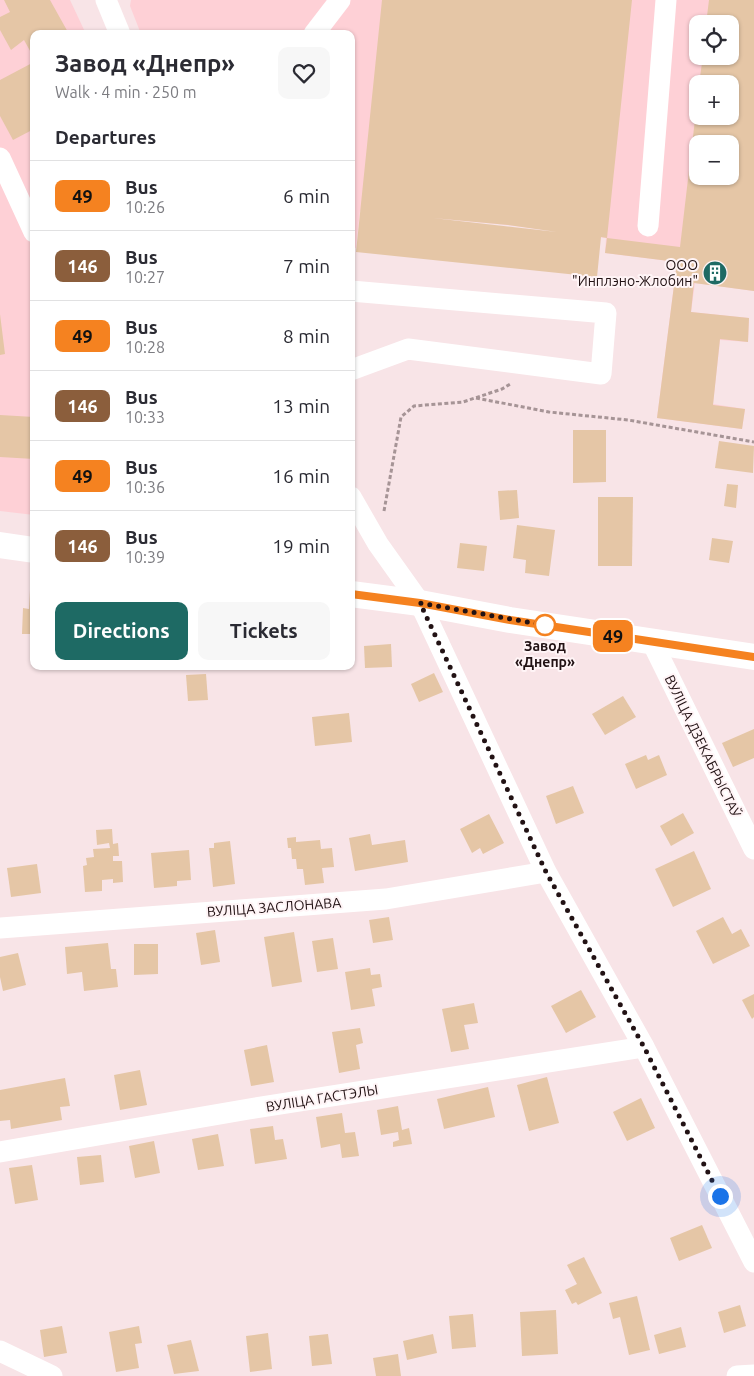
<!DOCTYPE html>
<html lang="en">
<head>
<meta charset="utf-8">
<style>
  body { margin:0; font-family:Ubuntu,sans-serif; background:#f7f7f7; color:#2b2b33; height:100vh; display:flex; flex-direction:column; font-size:19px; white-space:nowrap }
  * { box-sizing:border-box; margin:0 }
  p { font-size:16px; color:#7c7c81 }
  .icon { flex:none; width:28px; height:28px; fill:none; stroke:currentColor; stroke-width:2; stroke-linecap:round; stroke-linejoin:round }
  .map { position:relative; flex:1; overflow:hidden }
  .details { position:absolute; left:30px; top:30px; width:325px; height:640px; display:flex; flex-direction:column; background:#fff; border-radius:10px; box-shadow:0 1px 4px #0004 }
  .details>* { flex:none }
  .badge { padding:0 10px; border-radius:8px; font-size:18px; line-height:32px }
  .tools { position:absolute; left:689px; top:15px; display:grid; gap:10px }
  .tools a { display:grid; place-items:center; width:50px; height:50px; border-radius:10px; background:#fff; box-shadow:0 1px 4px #0004; font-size:25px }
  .you { position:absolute; width:25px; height:25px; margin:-12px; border:4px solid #fff; border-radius:50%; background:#1a73e8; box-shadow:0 0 0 8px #1a73e833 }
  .map>.badge { position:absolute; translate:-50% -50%; box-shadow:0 0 0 2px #fff }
  h2 { padding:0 25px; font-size:19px; line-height:45px }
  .round { display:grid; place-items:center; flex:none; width:52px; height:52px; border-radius:10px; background:#f7f7f7 }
  .headline { display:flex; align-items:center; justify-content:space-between; height:85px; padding:0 25px }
  h1 { font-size:24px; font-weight:700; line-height:38px }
  .cta { display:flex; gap:10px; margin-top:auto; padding:10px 25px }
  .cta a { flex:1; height:58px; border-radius:10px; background:#1e6a64; color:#fff; font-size:20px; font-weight:700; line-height:58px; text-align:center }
  .cta a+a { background:#f7f7f7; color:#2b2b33 }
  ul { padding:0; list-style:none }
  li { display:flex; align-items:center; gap:15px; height:70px; padding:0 25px; border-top:1px solid #e1e1e2 }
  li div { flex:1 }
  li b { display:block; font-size:19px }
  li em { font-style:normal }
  li .badge { min-width:55px; font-weight:700; text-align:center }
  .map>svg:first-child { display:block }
  .built { fill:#fed0d6; fill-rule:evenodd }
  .building { fill:#e5c6a6; fill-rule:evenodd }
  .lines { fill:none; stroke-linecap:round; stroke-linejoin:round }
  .path { stroke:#a69496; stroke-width:3; stroke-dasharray:4 2.5; stroke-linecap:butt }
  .minor { stroke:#fff; stroke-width:21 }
  .major { stroke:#fff; stroke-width:26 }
  .line-casing { stroke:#fff; stroke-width:11 }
  .line { stroke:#f58220; stroke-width:8 }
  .walk { stroke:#221214; stroke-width:5; stroke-dasharray:0 9 }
  .stop-dot { fill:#fff; stroke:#f58220; stroke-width:2.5 }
  .labels { text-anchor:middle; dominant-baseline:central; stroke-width:4; stroke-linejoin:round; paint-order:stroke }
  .poi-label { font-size:14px; fill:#221214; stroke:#fff4f6; text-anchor:end }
  .stop-label { font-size:14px; font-weight:bold; fill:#221214; stroke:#fff4f6 }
  .street-label { font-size:14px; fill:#221214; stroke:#fff4f6 }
</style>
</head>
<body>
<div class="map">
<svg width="754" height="1376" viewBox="0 0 754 1376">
  <rect width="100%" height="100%" fill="#f8e4e7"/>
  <!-- built -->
  <g class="built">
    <polygon points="0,0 70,0 86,34 34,34 34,515 0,511"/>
    <path d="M131,0H754V291L695,283L691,312L749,318L748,342L720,340L713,404L745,409L742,429L657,418L677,262L605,253L606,238L508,225L360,211L356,248L351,247V34H141L130,6ZM698,24H730V56H698ZM698,84H730V116H698ZM698,144H730V176H698Z"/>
  </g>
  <!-- building -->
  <g class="building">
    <polygon points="4,0 50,0 69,34 34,34 34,58 24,40 11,50 0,30 0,17 10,12"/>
    <path d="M382,0H632L607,238L601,237L597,277L356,252ZM433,218L508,225L557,232Z"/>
    <path d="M709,0H754V291L694,283L691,312L749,318L748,342L720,339L713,405L745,409L742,429L657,418L677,262L605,253L607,238L680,247L696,111L698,116H730V84H699L703,56H730V24H706ZM698,144H730V176H698Z"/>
    <polygon points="34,62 34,129 13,140 0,116 0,80"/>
    <polygon points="0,314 5,354 0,355"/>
    <polygon points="0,415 34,417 34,459 0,457"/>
    <polygon points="573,430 606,430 606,482 573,483"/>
    <polygon points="719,441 754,446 753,473 715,468"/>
    <polygon points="727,484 738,485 736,508 724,506"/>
    <polygon points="517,490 519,518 500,520 498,491"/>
    <polygon points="598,497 633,497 632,566 598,566"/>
    <polygon points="517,525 555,530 549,576 525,573 526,560 513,558"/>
    <polygon points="712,538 733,541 729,563 709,560"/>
    <polygon points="460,543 487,546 484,571 457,568"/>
    <polygon points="30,590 34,590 34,634 22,634 23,608 29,609"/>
    <polygon points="391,644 392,667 365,668 364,646"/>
    <polygon points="434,673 443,692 419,702 411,684"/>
    <polygon points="206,674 208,700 188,701 186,675"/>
    <polygon points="623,696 636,717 605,735 592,714"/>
    <polygon points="349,713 352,742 315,746 312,717"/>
    <polygon points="754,729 754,758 733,767 722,743"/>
    <polygon points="646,755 648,760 659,755 667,775 636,789 625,764"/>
    <polygon points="573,786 584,813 556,824 546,796"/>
    <polygon points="683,813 694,833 671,846 660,826"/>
    <polygon points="489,814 504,843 483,854 480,848 472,853 460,829"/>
    <polygon points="112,829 113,844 118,843 119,856 113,856 113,861 122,861 123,882 113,883 113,879 102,880 102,891 85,892 83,866 87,865 86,858 94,857 93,849 110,848 109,843 97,845 96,830"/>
    <polygon points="370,834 372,845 405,840 408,862 355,871 349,838"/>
    <polygon points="296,837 296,842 320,840 321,849 332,848 334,867 322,868 324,883 305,885 303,869 297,869 296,859 292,859 291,848 288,848 287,838"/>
    <polygon points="230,841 235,884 213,887 209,848 214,848 214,843"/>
    <polygon points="189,850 191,880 177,881 177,886 154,888 151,853"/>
    <polygon points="694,851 711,889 673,907 655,869"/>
    <polygon points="37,864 41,893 11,897 7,868"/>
    <polygon points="389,917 393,940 373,943 369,920"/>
    <polygon points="723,917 732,934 741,929 750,946 713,964 696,931"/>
    <polygon points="215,930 220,962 201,965 196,933"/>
    <polygon points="294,932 302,982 272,987 264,937"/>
    <polygon points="333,938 338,969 317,972 312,941"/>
    <polygon points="108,943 111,969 116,969 118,987 84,991 82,972 67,974 65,947"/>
    <polygon points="134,944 158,944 158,974 134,975"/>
    <polygon points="18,953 26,985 3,991 0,977 0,957"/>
    <polygon points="370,968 371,975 380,974 382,987 372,989 375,1006 351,1010 345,972"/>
    <polygon points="581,990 596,1017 566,1033 551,1006"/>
    <polygon points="754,994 754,1017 752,1019 742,1000"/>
    <polygon points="474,1003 478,1023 464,1025 469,1049 451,1052 442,1009"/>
    <polygon points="360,1028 363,1043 356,1045 360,1069 339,1073 332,1032"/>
    <polygon points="267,1045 274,1082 251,1086 244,1050"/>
    <polygon points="140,1070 147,1105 120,1110 114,1075"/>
    <polygon points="547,1077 559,1123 529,1131 517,1085"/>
    <polygon points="65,1078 70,1106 60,1107 62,1120 11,1129 10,1120 0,1121 0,1090"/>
    <polygon points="488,1087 495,1117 444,1129 437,1099"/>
    <polygon points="641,1098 655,1128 627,1141 613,1112"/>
    <polygon points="398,1106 402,1130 409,1128 412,1144 393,1147 393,1142 399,1140 398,1132 381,1135 377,1110"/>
    <polygon points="342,1113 345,1133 355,1132 359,1156 342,1158 340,1144 321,1148 316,1117"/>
    <polygon points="273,1126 275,1140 283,1139 287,1159 255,1164 250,1129"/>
    <polygon points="218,1134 224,1166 198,1170 192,1139"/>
    <polygon points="154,1141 160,1173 135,1178 129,1146"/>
    <polygon points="101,1155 104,1182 80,1185 77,1157"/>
    <polygon points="32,1165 38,1200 15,1204 9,1168"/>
    <polygon points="702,1225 712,1248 679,1261 670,1238"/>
    <polygon points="584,1257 602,1293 578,1305 576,1302 572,1304 565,1290 577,1284 567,1265"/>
    <polygon points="637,1296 650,1350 629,1355 620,1317 613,1319 609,1303"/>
    <polygon points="740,1305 746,1326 724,1333 718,1312"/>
    <polygon points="556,1310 558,1354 522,1356 520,1312"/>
    <polygon points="473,1314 476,1347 452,1349 449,1316"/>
    <polygon points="62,1326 67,1353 44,1357 40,1330"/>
    <polygon points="139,1326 142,1343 135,1344 139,1368 116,1372 109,1332"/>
    <polygon points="681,1327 686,1347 659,1354 654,1335"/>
    <polygon points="268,1333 272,1369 250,1372 246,1336"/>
    <polygon points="328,1334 332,1364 312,1366 309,1336"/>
    <polygon points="433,1334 437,1353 407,1360 403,1341"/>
    <polygon points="191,1340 199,1371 174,1374 167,1345"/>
    <polygon points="398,1354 401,1376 376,1376 373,1358"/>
  </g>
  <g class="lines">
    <!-- path -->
    <g class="path">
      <polyline points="476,398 549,412 628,420 754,442"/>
      <polyline points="384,511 401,417 414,406 463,402 502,389 512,383"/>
    </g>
    <!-- minor -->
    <g class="minor">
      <polyline points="106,0 120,34"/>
      <polyline points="314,34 340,0"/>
      <polyline points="0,158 34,232"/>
      <polyline points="648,226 666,0"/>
      <polyline points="351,291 606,313 601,374 408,349 351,370"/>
      <polyline points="351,497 378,544 420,603 546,872 644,1047 754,1262"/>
      <polyline points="652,642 754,849"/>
      <polyline points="0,928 386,899 546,872"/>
      <polyline points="0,1152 249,1109 644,1047"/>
      <polyline points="0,1351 52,1376"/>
      <polyline points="737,1376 754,1375"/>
    </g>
    <!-- major -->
    <g class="major">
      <polyline points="0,545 34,550"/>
      <polyline points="351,594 420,603 510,620 754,657"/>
    </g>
  </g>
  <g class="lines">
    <defs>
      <polyline id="line" points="351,594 420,603 510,620 754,657"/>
    </defs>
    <!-- line casing -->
    <use href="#line" class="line-casing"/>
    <!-- line -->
    <use href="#line" class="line"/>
    <!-- walk -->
    <polyline class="walk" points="545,625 420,603 546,872 644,1047 720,1196"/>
  </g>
  <!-- icons -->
  <defs>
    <symbol id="building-disc" viewBox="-11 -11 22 22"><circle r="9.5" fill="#1e6a64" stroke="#fff4f6"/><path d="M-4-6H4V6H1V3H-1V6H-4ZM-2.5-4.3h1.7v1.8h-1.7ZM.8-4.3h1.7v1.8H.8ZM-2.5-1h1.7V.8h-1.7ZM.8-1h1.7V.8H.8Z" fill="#fff"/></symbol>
  </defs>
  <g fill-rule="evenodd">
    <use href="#building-disc" x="701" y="259" width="28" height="28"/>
  </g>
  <!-- markers -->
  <circle class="stop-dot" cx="545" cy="625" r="10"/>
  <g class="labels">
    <!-- poi labels -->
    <g class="poi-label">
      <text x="698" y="265">ООО<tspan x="698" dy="16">"Инплэно-Жлобин"</tspan></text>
    </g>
    <!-- stop labels -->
    <g class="stop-label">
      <text x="545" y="646">Завод<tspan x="545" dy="16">«Днепр»</tspan></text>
    </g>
    <!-- street labels -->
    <g class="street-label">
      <text transform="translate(703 746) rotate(64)">ВУЛІЦА ДЗЕКАБРЫСТАЎ</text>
      <text transform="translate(274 907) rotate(-4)">ВУЛІЦА ЗАСЛОНАВА</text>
      <text transform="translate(322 1098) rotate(-9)">ВУЛІЦА ГАСТЭЛЫ</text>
    </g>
  </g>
</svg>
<div class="tools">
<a><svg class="icon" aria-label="locate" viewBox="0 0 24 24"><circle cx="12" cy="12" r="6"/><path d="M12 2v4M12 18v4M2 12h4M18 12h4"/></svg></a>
<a>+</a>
<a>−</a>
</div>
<div class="you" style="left:720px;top:1196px"></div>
<b class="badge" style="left:613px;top:636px;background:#f58220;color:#111">49</b>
<section class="details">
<div class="headline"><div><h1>Завод «Днепр»</h1><p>Walk · 4 min · 250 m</p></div><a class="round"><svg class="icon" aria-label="heart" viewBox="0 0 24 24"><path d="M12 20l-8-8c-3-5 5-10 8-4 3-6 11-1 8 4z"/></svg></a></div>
<h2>Departures</h2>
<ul>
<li><span class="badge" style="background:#f58220;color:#111">49</span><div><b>Bus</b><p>10:26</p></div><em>6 min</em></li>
<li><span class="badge" style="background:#8b5e3c;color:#fff">146</span><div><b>Bus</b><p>10:27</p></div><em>7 min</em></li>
<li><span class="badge" style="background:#f58220;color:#111">49</span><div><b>Bus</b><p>10:28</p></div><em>8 min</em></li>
<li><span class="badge" style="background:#8b5e3c;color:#fff">146</span><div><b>Bus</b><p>10:33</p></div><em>13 min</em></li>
<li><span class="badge" style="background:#f58220;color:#111">49</span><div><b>Bus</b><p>10:36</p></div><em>16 min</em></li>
<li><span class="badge" style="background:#8b5e3c;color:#fff">146</span><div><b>Bus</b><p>10:39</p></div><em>19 min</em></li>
</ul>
<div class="cta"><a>Directions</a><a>Tickets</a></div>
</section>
</div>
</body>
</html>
